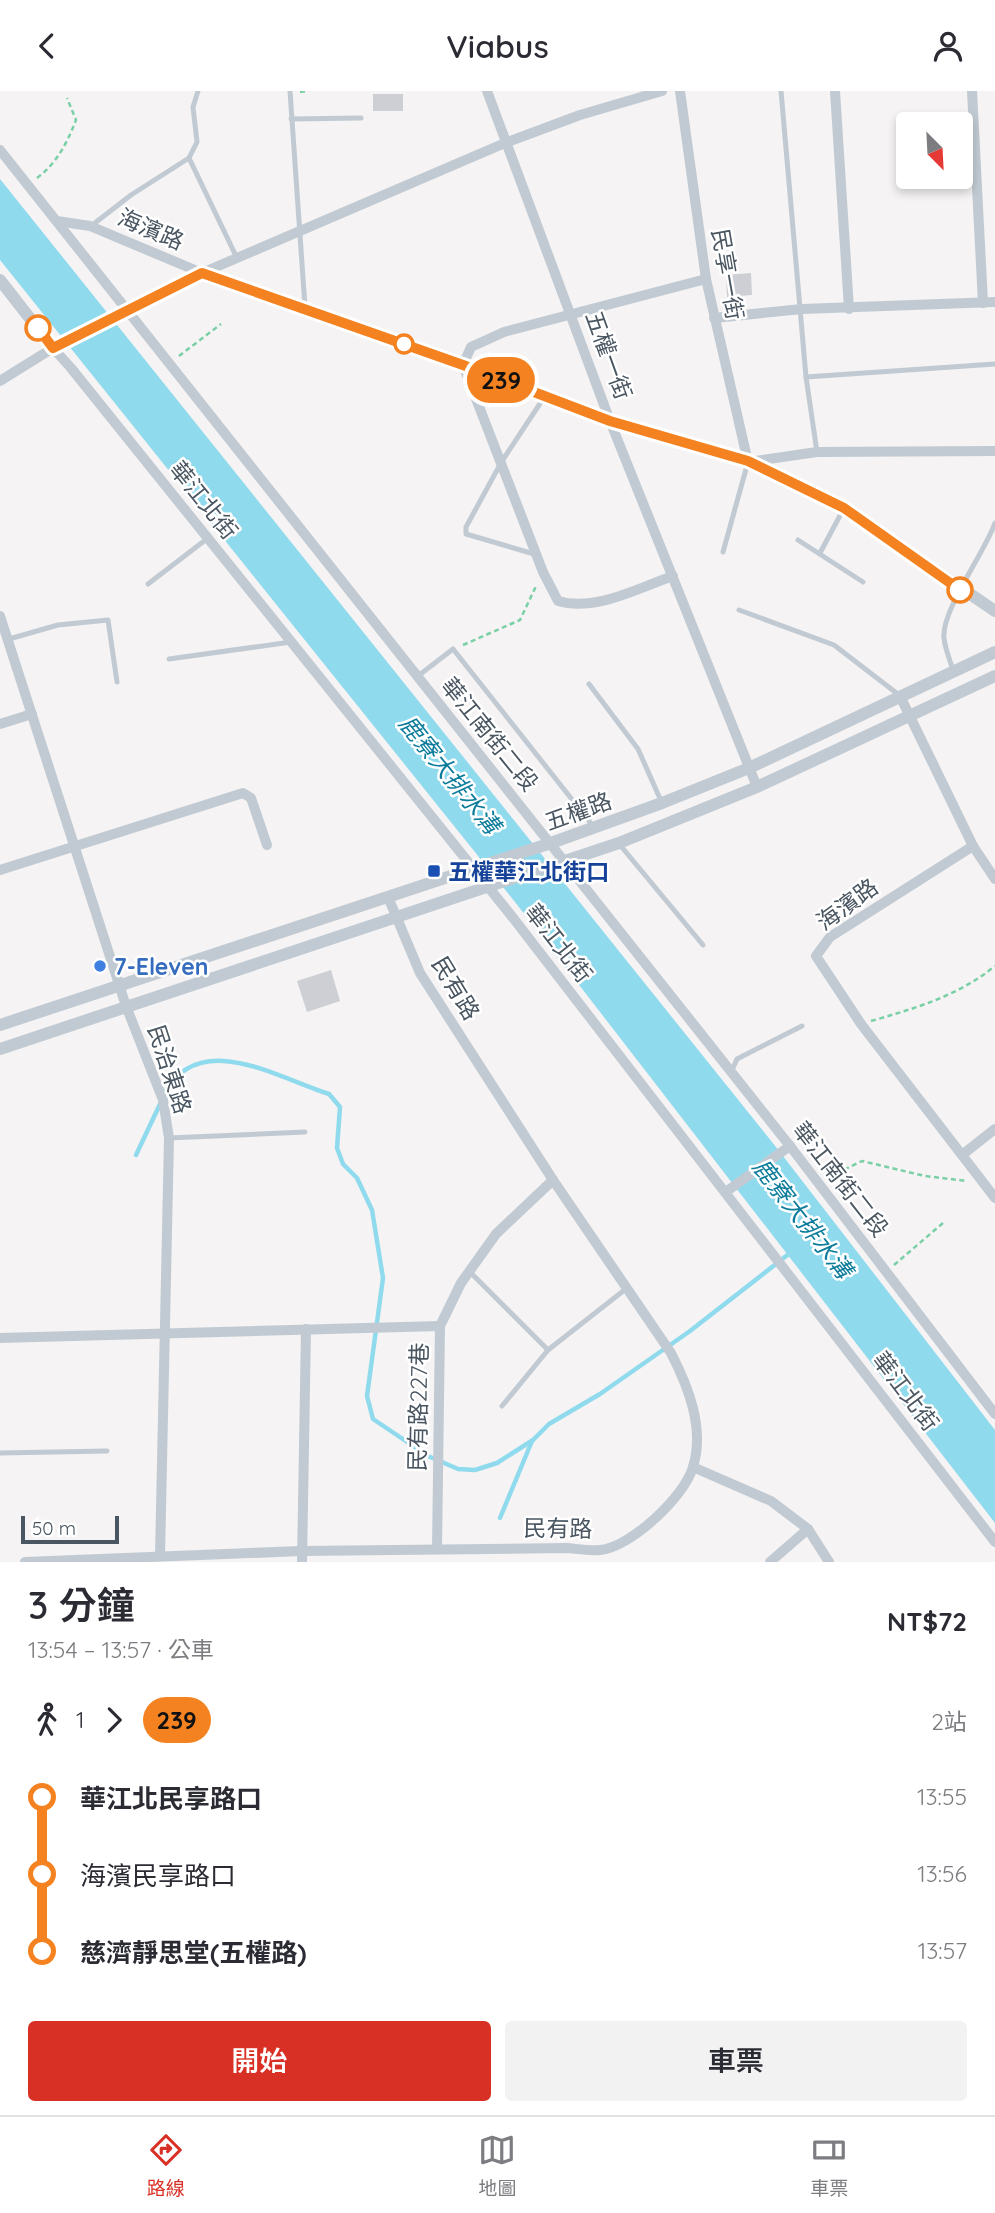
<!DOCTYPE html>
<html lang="zh-TW">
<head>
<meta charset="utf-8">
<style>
  body { margin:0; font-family:Quicksand,"Noto Sans TC",sans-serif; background:#f2f2f3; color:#2b2b33; height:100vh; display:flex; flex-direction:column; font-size:26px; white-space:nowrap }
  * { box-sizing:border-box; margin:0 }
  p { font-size:23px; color:#7c7c81 }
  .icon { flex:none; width:38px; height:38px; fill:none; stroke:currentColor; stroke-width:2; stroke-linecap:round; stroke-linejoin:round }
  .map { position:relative; height:1471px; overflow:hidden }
  .panel { display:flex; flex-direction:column; background:#fff; flex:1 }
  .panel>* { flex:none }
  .badge { padding:0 14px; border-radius:23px; font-size:24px; line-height:46px }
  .needle { width:46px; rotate:156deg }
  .fabs { position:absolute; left:896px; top:21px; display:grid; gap:14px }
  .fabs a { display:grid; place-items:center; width:77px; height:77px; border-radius:7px; background:#fff; box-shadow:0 4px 10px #0003; font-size:35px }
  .scale { position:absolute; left:21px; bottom:18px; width:98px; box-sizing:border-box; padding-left:7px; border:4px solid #4a5661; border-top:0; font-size:19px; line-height:24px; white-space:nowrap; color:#4a5661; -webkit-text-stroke:5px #fff; paint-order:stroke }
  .map>.badge { position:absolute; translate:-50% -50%; box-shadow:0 0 0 4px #fff }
  .legs { display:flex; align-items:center; gap:10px; height:77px; padding:0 28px; font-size:23px }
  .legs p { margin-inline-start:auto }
  .overview { display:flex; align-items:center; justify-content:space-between; height:119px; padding:0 28px }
  h1 { font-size:38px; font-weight:600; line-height:52px }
  .action { display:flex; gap:14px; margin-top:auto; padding:14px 28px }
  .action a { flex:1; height:80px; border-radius:7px; background:#d93025; color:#fff; font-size:28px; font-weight:600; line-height:80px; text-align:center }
  .action a+a { background:#f2f2f3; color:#2b2b33 }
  ul { padding:0 28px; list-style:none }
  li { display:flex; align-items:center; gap:24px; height:77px; font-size:26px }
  li i { display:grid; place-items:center; width:10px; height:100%; margin:0 9px; background:currentColor }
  li i::after { content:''; width:18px; height:18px; margin:-9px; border:5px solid; border-radius:50%; background:#fff }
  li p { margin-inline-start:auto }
  li:first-child i { background:linear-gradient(#0000 50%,currentColor 0) }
  li:last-child i { background:linear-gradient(currentColor 50%,#0000 0) }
  header { display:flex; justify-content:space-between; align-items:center; height:91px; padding:0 28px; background:#fff; font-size:32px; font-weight:600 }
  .tabs { display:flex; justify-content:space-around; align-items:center; height:98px; border-top:2px solid #e1e1e2; background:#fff; font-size:19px; color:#7c7c81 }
  .tabs a { display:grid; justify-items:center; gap:4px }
  .tabs .active { color:#d93025 }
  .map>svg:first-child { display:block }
  .water { fill:#90daee }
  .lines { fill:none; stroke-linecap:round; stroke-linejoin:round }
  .stream { stroke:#90daee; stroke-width:4.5 }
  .building { fill:#cdcfd5 }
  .path { stroke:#7ad0a6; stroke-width:2.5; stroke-dasharray:5 3.5; stroke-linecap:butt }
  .service { stroke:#c1cad2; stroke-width:5 }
  .minor { stroke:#c1cad2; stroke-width:10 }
  .tertiary { stroke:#c1cad2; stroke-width:12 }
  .line-1-casing { stroke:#fff; stroke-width:16 }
  .line-1 { stroke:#f58220; stroke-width:10 }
  .stop-1-dot { fill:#fff; stroke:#f58220; stroke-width:3.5 }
  .transit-dot { fill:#1a4fb4; stroke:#fff; stroke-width:2.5 }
  .shop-dot { fill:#3f7fe0; stroke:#fff; stroke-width:2.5 }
  .labels { text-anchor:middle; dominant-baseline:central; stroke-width:5; stroke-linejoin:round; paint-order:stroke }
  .street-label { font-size:23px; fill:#4a5661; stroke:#fff }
  .transit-label { font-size:23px; font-weight:bold; fill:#164399; stroke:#fff; text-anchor:start }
  .shop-label { font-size:23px; font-weight:bold; fill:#366cbe; stroke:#fff; text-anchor:start }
  .water-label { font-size:24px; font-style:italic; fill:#0c7c9b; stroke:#fff }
</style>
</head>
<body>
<header><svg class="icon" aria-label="back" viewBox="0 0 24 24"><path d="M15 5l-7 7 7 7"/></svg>Viabus<svg class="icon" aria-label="person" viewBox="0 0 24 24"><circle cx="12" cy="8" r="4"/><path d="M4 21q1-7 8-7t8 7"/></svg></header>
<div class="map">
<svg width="995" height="1471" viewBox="0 0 995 1471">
  <rect width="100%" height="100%" fill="#f5f3f3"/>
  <!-- water -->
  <polygon class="water" points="0,88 776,1056 995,1339 995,1432 515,811 0,169"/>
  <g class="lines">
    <!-- stream -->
    <g class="stream">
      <path d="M164,1003C199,937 278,987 329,1003L340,1016L337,1057L343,1073L357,1087L372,1119L383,1187L367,1305L373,1328L428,1365L458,1378L475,1379L497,1372L533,1349L549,1333L600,1303L690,1240L790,1162"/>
      <polyline points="136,1064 161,1011"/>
      <polyline points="500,1427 532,1350"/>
    </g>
  </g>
  <!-- building -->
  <g class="building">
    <rect x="373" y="3" width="30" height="17"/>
    <polygon points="751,182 752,204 727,206 726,184"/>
    <polygon points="331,879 340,910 307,921 297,890"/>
  </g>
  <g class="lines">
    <!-- path -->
    <g class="path">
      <polyline points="300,1 308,0"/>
      <path d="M37,87C57,72 67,52 76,29L67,7"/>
      <polyline points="179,265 221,233"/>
      <polyline points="463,554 520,529 537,493"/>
      <path d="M871,930C916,917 958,905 995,875"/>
      <polyline points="829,1086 862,1070 925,1085 967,1090"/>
      <polyline points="894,1174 943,1132"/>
    </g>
    <!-- service -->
    <g class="service">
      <polyline points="290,0 305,216"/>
      <polyline points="781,0 806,286 817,361"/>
      <polyline points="291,28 361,27"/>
      <polyline points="189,67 236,165"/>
      <polyline points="91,135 131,104 189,67 197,51 193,16 198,0"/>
      <polyline points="806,286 995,273"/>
      <polyline points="798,449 863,491"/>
      <polyline points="723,461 748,371"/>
      <polyline points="820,462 844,417"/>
      <polyline points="534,463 466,443 466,436 502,370 545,305"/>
      <polyline points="148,493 208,447"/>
      <polyline points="739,519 834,554 899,604"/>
      <polyline points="9,548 58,534 108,529 117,591"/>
      <polyline points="169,568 291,551"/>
      <path d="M953,579C950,569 945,558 944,547C941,520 985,461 995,432"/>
      <polyline points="418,585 453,558 593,735"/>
      <polyline points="589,593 638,658 662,712"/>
      <polyline points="620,754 703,854"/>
      <polyline points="732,979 737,968 802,935"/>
      <polyline points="169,1047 305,1041"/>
      <polyline points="470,1181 548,1259"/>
      <polyline points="502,1315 548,1259 627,1197"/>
      <polyline points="0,1362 107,1360"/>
    </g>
    <!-- minor -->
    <g class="minor">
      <polyline points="487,0 610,330 757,696"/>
      <polyline points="680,0 706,188 748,371 817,361 995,360"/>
      <polyline points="835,0 849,218"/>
      <polyline points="972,0 983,212"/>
      <polyline points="0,59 790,1055 995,1323"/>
      <polyline points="57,130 90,135 202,182 505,52 580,24 662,0"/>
      <polyline points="714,227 802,218 995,211"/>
      <polyline points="0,290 53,257 71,277 510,823 995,1451"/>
      <path d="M673,485C638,497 595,521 558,510L543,481L463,274L471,256L504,241L706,188"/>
      <polyline points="0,525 126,915 163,1009 169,1047 160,1465"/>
      <polyline points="900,605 973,755 995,788"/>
      <polyline points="0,633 32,623"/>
      <polyline points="973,755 830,846 816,865 861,933 995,1107"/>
      <polyline points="0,779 243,702 251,707 267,754"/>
      <polyline points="962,1064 995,1038"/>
      <polyline points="727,1100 790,1055"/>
      <polyline points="0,1247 440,1235"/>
      <polyline points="693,1376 771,1410 808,1438 829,1471"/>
      <polyline points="437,1458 440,1235 461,1192 496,1143 553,1089"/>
      <path d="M25,1471L301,1460L567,1457C578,1458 589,1460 600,1459C630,1457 685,1405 693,1376C705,1337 688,1295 671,1262L553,1089L420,882L388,806"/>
      <polyline points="302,1471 306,1238"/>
      <polyline points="770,1471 808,1438"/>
    </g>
    <!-- tertiary -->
    <g class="tertiary">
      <polyline points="0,189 53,257 202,182 463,274 610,330 748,371 844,417 995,520"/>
      <polyline points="0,934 551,752 662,712 749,677 995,561"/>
      <polyline points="0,958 619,752 757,696 995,585"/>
    </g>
  </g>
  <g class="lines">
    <defs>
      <polyline id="line-1" points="38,237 53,257 202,182 463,274 610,330 748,370 844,417 960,499"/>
    </defs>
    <!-- line-1 casing -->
    <use href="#line-1" class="line-1-casing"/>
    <!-- line-1 -->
    <use href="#line-1" class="line-1"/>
  </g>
  <!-- markers -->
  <g class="stop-1-dot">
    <circle cx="38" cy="237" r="12"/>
    <circle cx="404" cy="253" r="9"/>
    <circle cx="960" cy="499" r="12"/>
  </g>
  <rect class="transit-dot" x="427" y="773" width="14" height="14" rx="3.5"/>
  <circle class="shop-dot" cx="100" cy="875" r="7"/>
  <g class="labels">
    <!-- street labels -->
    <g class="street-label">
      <text transform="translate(151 138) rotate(23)">海濱路</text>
      <text transform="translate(728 183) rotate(80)">民享一街</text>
      <text transform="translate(609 264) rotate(70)">五權一街</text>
      <text transform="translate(204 409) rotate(51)">華江北街</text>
      <text transform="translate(490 643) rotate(51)">華江南街二段</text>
      <text transform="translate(578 720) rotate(-20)">五權路</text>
      <text transform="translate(847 813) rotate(-36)">海濱路</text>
      <text transform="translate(559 852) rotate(52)">華江北街</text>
      <text transform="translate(456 897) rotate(59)">民有路</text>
      <text transform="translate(170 978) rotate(72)">民治東路</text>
      <text transform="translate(841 1088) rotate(52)">華江南街二段</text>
      <text transform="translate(906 1300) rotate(53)">華江北街</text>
      <text transform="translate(418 1316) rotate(-89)">民有路227巷</text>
      <text transform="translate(558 1437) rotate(1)">民有路</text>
    </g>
    <!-- transit labels -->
    <g class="transit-label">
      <text x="448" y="780">五權華江北街口</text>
    </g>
    <!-- shop labels -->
    <g class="shop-label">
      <text x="114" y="875">7-Eleven</text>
    </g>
    <!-- water labels -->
    <g class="water-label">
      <text transform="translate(450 683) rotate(51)">鹿寮大排水溝</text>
      <text transform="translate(803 1127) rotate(52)">鹿寮大排水溝</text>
    </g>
  </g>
</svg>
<div class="fabs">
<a><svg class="needle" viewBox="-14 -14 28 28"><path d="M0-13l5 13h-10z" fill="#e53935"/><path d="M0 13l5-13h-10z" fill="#7c7c81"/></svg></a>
</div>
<div class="scale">50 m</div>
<b class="badge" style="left:501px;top:289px;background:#f58220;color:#111">239</b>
</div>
<section class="panel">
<div class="overview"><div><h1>3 分鐘</h1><p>13:54 – 13:57 · 公車</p></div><b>NT$72</b></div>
<div class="legs"><svg class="icon" aria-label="walk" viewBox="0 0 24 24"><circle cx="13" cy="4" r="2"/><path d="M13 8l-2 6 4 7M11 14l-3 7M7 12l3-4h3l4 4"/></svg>1<svg class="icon" aria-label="forward" viewBox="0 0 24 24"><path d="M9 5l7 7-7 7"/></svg><b class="badge" style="background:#f58220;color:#111">239</b><p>2站</p></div>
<ul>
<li><i style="color:#f58220"></i><b>華江北民享路口</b><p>13:55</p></li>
<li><i style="color:#f58220"></i><span>海濱民享路口</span><p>13:56</p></li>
<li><i style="color:#f58220"></i><b>慈濟靜思堂(五權路)</b><p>13:57</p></li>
</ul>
<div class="action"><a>開始</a><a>車票</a></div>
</section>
<nav class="tabs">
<a class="active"><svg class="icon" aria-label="directions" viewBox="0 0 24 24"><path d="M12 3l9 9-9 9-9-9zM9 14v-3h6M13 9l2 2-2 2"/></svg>路線</a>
<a><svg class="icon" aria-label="map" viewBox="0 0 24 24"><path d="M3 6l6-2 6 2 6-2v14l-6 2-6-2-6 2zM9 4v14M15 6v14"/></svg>地圖</a>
<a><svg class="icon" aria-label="tickets" viewBox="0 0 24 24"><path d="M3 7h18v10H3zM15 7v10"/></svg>車票</a>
</nav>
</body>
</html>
